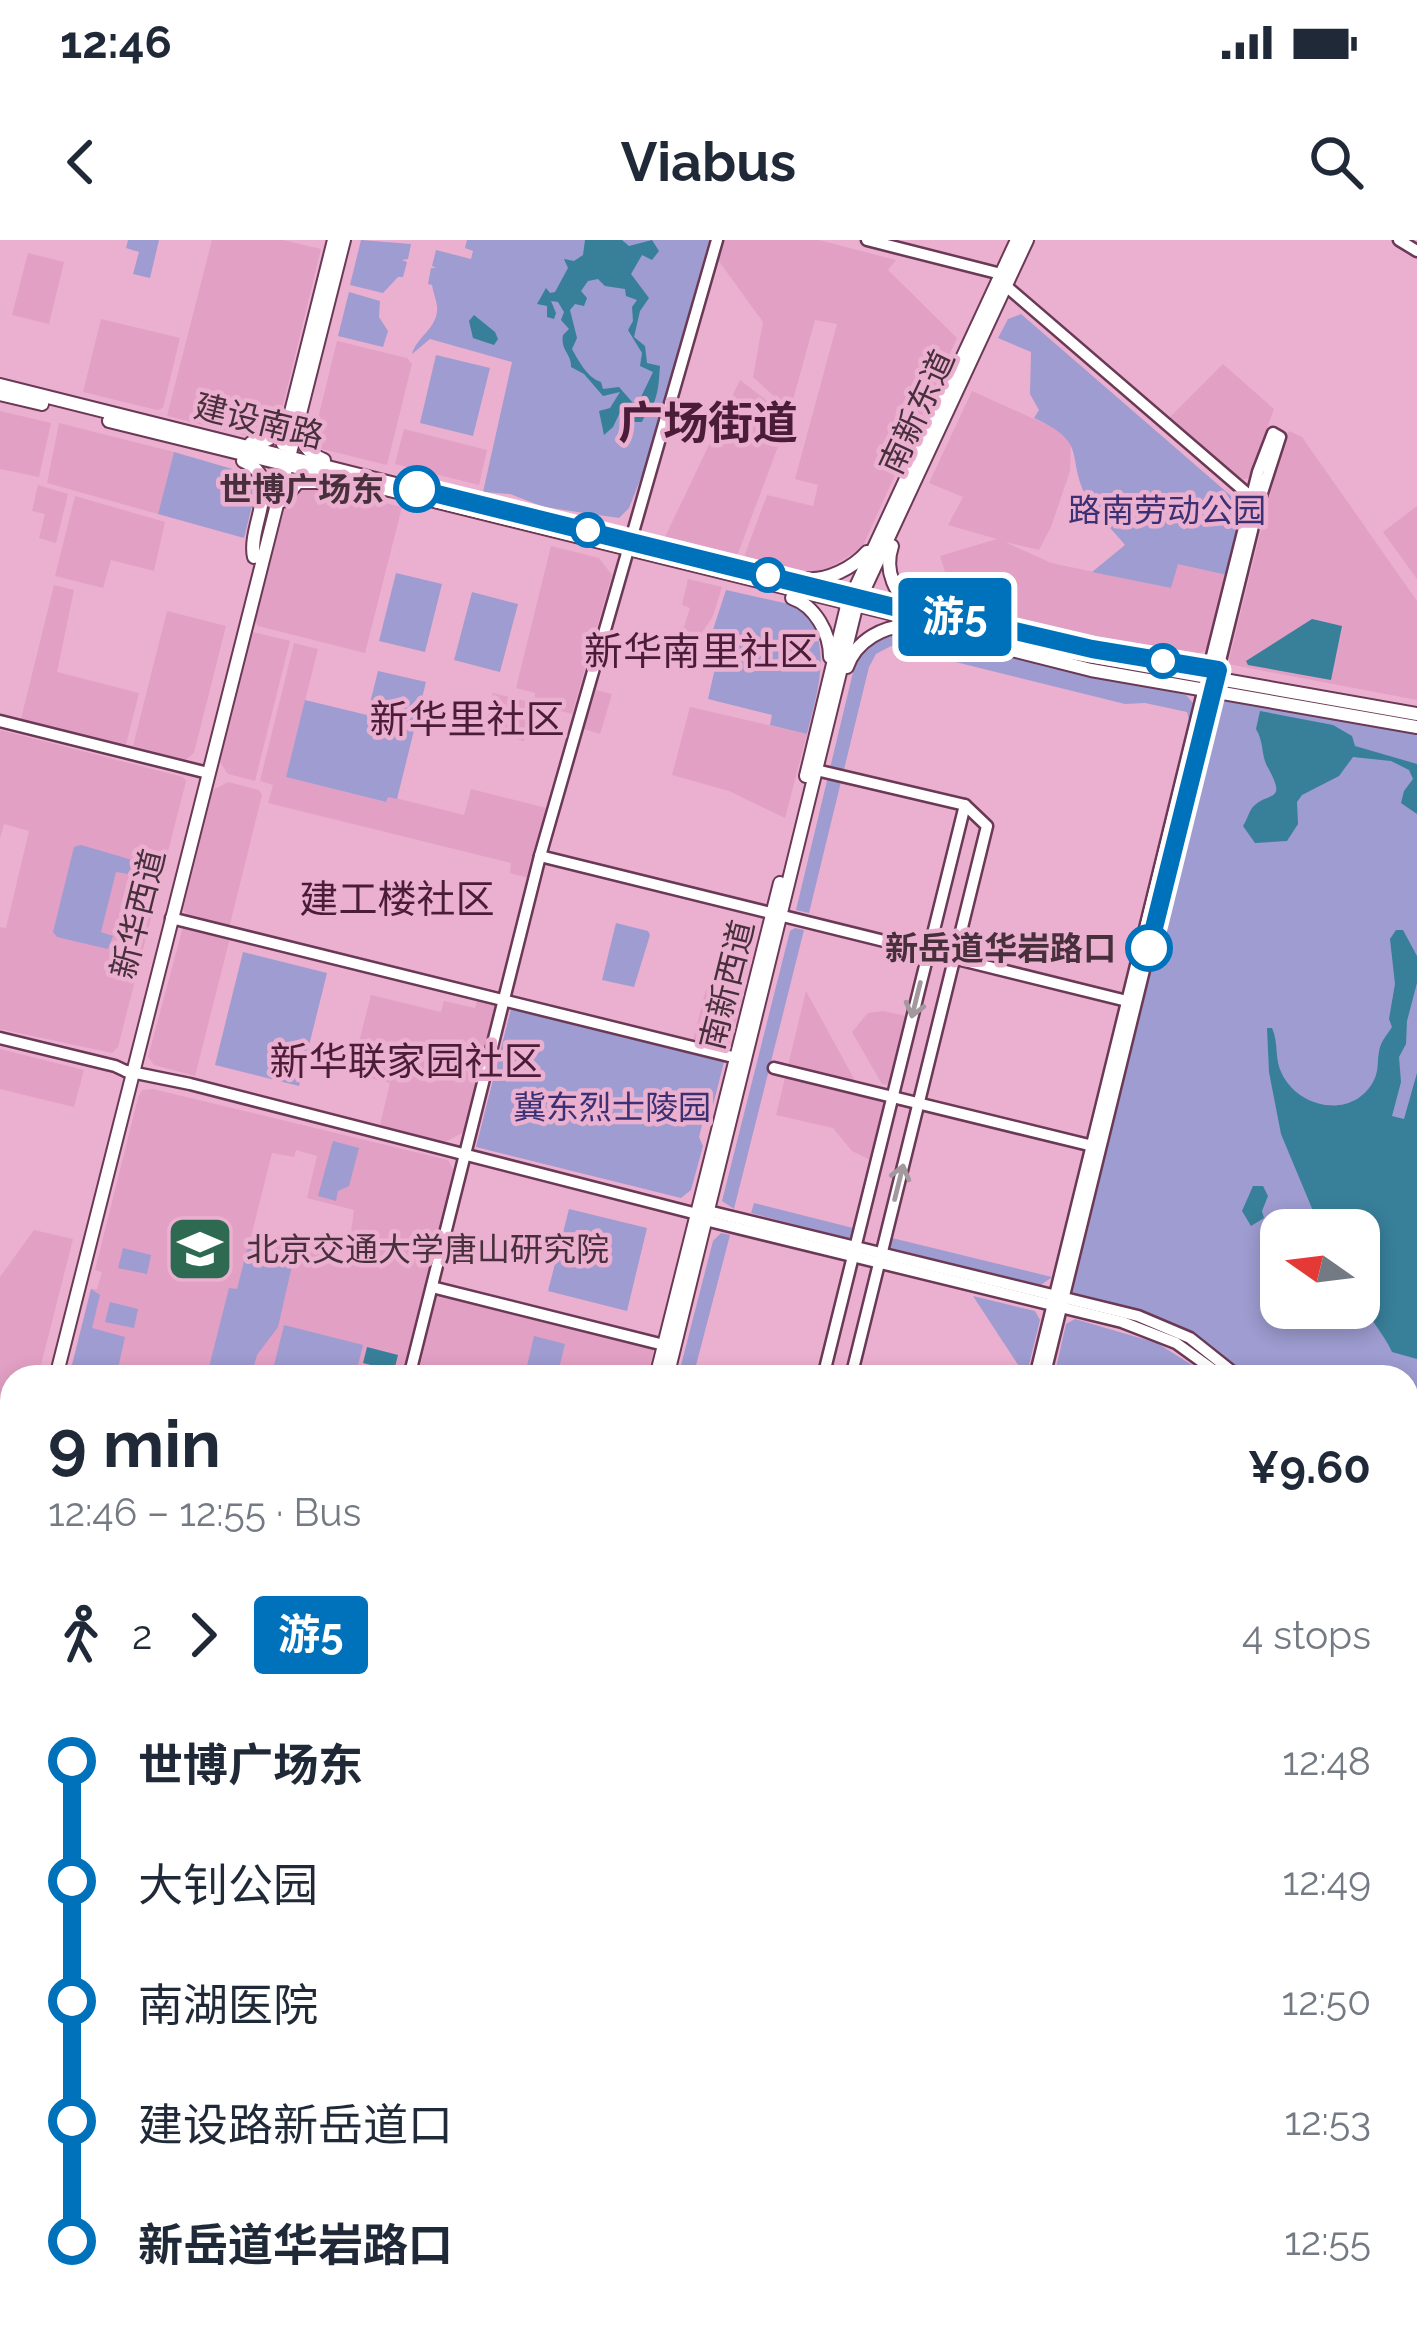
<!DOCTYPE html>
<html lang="en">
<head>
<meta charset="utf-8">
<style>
  body { margin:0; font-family:Raleway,"Noto Sans SC",sans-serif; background:#f6f6f7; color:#1f2937; height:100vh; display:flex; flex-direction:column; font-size:45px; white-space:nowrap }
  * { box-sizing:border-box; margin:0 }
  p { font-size:39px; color:#747a83 }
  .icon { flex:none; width:66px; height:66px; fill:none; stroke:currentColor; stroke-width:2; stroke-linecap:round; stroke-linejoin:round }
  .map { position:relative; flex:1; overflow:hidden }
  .sheet { position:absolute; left:0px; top:1125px; width:1419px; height:963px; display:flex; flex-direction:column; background:#fff; border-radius:36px 36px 0 0; box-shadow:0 6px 18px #0003 }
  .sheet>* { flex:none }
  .badge { padding:0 24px; border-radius:9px; font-size:42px; line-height:78px }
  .needle { width:78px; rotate:284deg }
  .controls { position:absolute; left:1260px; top:969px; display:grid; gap:24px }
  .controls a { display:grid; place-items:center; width:120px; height:120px; border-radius:24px; background:#fff; box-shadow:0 6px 18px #0003; font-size:60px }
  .map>.badge { position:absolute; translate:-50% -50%; box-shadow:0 0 0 6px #fff }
  .legs { display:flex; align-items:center; gap:18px; height:132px; padding:0 48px; font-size:39px }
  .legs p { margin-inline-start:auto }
  .headline { display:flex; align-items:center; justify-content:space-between; height:204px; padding:0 48px }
  h1 { font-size:66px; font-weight:700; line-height:90px }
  ul { padding:0 48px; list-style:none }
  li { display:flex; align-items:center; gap:42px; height:120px; font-size:45px }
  li i { display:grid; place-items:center; width:18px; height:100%; margin:0 15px; background:currentColor }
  li i::after { content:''; width:30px; height:30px; margin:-15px; border:9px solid; border-radius:50%; background:#fff }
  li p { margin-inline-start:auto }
  li:first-child i { background:linear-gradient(#0000 50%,currentColor 0) }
  li:last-child i { background:linear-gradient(currentColor 50%,#0000 0) }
  .status { display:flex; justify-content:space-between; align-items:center; height:84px; padding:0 60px; background:#fff; direction:ltr }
  .status svg { height:33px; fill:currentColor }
  header { display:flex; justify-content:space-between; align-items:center; height:156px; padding:0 48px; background:#fff; font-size:54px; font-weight:700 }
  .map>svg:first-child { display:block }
  .built { fill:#e2a0c4; fill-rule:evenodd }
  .green { fill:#9e9cd0; fill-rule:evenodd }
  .water { fill:#387f99; fill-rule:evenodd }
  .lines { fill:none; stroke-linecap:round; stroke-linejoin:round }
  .secondary-casing { stroke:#6a3955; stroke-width:15 }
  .primary-casing { stroke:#6a3955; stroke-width:16 }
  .secondary { stroke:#fff; stroke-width:10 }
  .primary { stroke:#fff; stroke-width:12 }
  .oneway { stroke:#a3989e }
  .line-1-casing { stroke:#fff; stroke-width:27 }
  .line-1 { stroke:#0072bc; stroke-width:18 }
  .stop-1-dot { fill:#fff; stroke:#0072bc; stroke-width:6 }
  .labels { text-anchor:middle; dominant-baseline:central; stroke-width:9; stroke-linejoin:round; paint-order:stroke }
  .street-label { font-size:33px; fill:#47303c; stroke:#ebb0cf }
  .stop-label { font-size:33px; font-weight:bold; fill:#47303c; stroke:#ebb0cf; text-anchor:end }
  .park-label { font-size:33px; fill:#3a3073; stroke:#ebb0cf }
  .poi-label { font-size:33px; fill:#47303c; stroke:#ebb0cf; text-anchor:start }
  .quarter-label { font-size:39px; fill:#4a1c38; stroke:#ebb0cf }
  .district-label { font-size:45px; font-weight:bold; fill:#4a1c38; stroke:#ebb0cf }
</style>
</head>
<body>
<div class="status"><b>12:46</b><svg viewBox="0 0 49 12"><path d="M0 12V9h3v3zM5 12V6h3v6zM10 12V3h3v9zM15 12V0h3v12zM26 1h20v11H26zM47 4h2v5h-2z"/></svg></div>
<header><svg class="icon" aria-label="back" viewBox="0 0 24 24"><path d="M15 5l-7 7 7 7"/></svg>Viabus<svg class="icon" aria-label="search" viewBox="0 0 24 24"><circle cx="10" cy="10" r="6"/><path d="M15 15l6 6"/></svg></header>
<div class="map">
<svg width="1417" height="2087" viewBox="0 0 1417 2087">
  <rect width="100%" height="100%" fill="#ebb0cf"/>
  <!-- built -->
  <g class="built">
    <polygon points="212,0 283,0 321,9 279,182 268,194 256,198 167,176"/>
    <polygon points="724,0 819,0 896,20 888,30 957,98 862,308 821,333 810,334 744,317 767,255 813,266 818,245 795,239 837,84 815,80 790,171 753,137 763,82 718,20"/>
    <polygon points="28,13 64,22 49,84 12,75"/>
    <polygon points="101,79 180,98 163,168 157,170 83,152"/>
    <polygon points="337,101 407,118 412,124 387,225 318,208 312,203"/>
    <polygon points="1223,124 1274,169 1249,238 1240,240 1169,178"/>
    <polygon points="740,140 780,171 786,185 737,316 665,297"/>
    <polygon points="972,151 1063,192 1071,202 1070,231 1051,287 1039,310 1005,302 1051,323 1171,348 1177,323 1227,335 1207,409 1192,418 1098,405 957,370 940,316 997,299 948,285 963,257 929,243"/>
    <polygon points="0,171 51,183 39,237 0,229"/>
    <polygon points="59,183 174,212 158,274 47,243"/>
    <polygon points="404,189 487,210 479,245 395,224"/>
    <polygon points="1289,191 1302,197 1417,361 1417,460 1228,424 1279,217"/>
    <polygon points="306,244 402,267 365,413 258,386 255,379 288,256"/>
    <polygon points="38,245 68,254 56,303 39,298 45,274 32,271"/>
    <polygon points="75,256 165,282 154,331 111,320 103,348 55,336"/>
    <polygon points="1417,266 1417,339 1383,292"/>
    <polygon points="551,306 599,318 612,335 572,474 534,464 524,501 484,491 493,453 534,463 535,453 516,448"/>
    <polygon points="688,339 722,347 713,376 699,397 682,393 690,368 682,365"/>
    <polygon points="54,345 74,350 57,432 139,453 126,505 21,479"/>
    <polygon points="167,371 226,386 194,513 185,520 133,506"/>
    <polygon points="253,392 290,401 255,541 228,534 220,522"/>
    <polygon points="294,403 318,409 286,537 385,562 387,556 464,575 471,549 546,568 528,638 510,633 511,623 268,563 273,545 260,541"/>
    <polygon points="596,450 612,454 600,494 584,489"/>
    <polygon points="690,467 807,494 785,578 729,551 672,535"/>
    <polygon points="0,490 183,537 186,541 118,807 112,813 0,789 0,687 6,688 29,591 4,584 0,598"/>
    <polygon points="228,542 259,550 262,555 229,688 189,678 183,669 213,550"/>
    <polygon points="183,687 230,698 195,836 154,825 148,817"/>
    <polygon points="706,749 742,758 729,809 693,801"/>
    <polygon points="806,751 864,857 884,863 870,920 852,911 833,888 776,875"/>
    <polygon points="371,755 441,772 444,761 475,768 478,758 493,762 496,767 464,892 445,902 380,885 390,843 351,833"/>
    <polygon points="883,771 906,776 889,845 882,844 852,792 868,773"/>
    <polygon points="0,809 84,830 74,867 0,849"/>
    <path d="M153,849L448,920L454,931L403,1137H69L91,1049H97L102,1032L95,1030L138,858L142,850ZM296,910L317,916L307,958L354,970L347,1021L251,997L272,913L294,917Z"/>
    <polygon points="34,990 73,999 38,1137 12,1137 11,1249 0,1247 0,1037"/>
    <polygon points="438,1052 654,1108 647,1137 436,1137 437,1133 419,1129"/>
    <polygon points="12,1366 12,1552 0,1549 0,1415"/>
    <polygon points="0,1559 12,1562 8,1628 0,1626"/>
    <polygon points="0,1753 12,1756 12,1815 6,1840 0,1838"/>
    <polygon points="5,1955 12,1957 12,2053 4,2087 0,2087 0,1977"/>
    <polygon points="615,2076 715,2076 711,2087 612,2087"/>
  </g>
  <!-- green -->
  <g class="green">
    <polygon points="128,0 159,0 150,38 133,34 139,12 126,8"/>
    <polygon points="361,0 411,4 408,19 402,20 407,22 403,37 398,37 383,53 350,45"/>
    <path d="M467,0H709L646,225L629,268L619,278L544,267L510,254L483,252L512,122L430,99L412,114C417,96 439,88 437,66C436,59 433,52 432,45L428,44L431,28H436L432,26L436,10L471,19L473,11L465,8Z"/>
    <polygon points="349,52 380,61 379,77 388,91 383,107 338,96"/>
    <path d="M1021,74L1230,255L1243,273L1227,335L1178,324L1171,348L1092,332L1125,305C1114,291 1097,276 1088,260C1064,216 1091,204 1034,178L1039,170L1030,154L1031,112L998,98L1008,79Z"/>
    <polygon points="436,115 490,128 473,196 420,183"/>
    <polygon points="174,212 253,235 257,246 244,298 158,274"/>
    <polygon points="396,333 442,344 425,412 379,401"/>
    <path d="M726,350L793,365C838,393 817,453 807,494L770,485L772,475L708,459L721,402L710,399Z"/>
    <polygon points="472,352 518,364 500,432 454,420"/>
    <polygon points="894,393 1186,455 1193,463 1189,480 1187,472 1145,463 1125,464 891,406 876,414 869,427 809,673 796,670 855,424 864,410"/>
    <polygon points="378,431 426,442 397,559 388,557 386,562 286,537 305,460 367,475"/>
    <path d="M1217,457L1417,491V1388L1407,1374V1137H1246C1183,1083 1151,1075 1072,1054ZM1281,990H1359V1068H1281Z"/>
    <polygon points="81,605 132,620 129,634 116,632 101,692 113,696 108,709 57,697 53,692 74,607"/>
    <polygon points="616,683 648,691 650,695 634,747 602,740"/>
    <polygon points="795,688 804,690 734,969 722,961 790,691"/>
    <polygon points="243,712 327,733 299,846 215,825"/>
    <polygon points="511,769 724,822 711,873 703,881 699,897 703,906 691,950 681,958 476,907"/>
    <polygon points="333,901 359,908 349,946 338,951 336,961 318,956"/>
    <polygon points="754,963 853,988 850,999 751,973"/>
    <polygon points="569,969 647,988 627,1071 548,1051"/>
    <polygon points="721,993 730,995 693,1137 678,1137 713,1001"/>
    <polygon points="892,998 1052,1037 1041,1045 890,1008"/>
    <polygon points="253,1005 294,1017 278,1087 257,1115 251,1137 210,1137 208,1131 229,1048 237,1049 247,1010"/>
    <polygon points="123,1008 151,1015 147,1034 118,1028"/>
    <polygon points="91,1049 100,1055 92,1088 125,1097 116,1137 69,1137"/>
    <polygon points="973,1056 1035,1071 1040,1080 1026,1137"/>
    <polygon points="110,1062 138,1069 134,1088 105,1082"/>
    <polygon points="1075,1079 1157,1103 1211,1137 1054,1137 1066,1084"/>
    <polygon points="284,1085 363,1105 355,1137 271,1137"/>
    <polygon points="534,1096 565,1104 557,1137 526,1130"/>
    <polygon points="1407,1413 1417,1427 1414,1463 1417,1462 1417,1791 1407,1796"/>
    <polygon points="1417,1823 1417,2087 1317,2087 1308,2076 1407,2076 1407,1828"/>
  </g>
  <!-- water -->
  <g class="water">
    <path d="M585,0H622L629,6L652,0L659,11L652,20L642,15L631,34L649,58L640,71L634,97L645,106L647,123L660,126C659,138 659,148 655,160C653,166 645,174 642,182H626L632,175L643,174V166H623L613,187L604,195L599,171L610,168L620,152L603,156L584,134L571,127C572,114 560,110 563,95L569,89L561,80L564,72L558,62L551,61L556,73L554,79L547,77V66L537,64L546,48L550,53L555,52L568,28L564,19L574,21L583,15ZM598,39L605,46L625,49L626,56L637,60L632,67L633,81L628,90L642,113L640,126L653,132L641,157L633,163L619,147L603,149L601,142C588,138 579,122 572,109L577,98L570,70L575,64L584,66L587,58L581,51L588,41Z"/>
    <polygon points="474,75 495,92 498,99 494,105 473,98 469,81"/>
    <polygon points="1312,379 1342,386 1331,440 1248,425 1246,421"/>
    <path d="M1260,471L1333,485L1352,496L1355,506L1417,524V574L1401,563L1404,551L1413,539L1409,530L1391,521L1353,517L1339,536L1302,555L1297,562L1298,584L1287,601L1255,603L1243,586C1247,580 1248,574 1252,568C1267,550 1289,565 1267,526C1261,514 1264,502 1256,489Z"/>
    <path d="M1396,690H1403L1417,716V743L1407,781L1406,804L1399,817L1401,842L1392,876L1404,879L1417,833V1119L1392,1112C1383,1091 1364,1075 1359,1051C1355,1032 1359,1009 1359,990H1321L1281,894L1269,832L1267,788H1272C1279,803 1274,819 1282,834C1299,869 1354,880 1374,840C1379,831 1377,821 1379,812C1380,802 1387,795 1392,787L1389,779L1395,744L1390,699Z"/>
    <polygon points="1253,946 1263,946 1268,956 1262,971 1264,978 1251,986 1242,971"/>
    <polygon points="367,1107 398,1115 394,1131 363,1123"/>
  </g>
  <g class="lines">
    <defs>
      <g id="secondary">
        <polyline points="867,0 1001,34 1006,46 1257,262"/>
        <polyline points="1399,0 1417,11"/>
        <polyline points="0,481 208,533"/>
        <polyline points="816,530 965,565 987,586 851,1137"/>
        <polyline points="540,616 1131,762"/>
        <polyline points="171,678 741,819"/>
        <polyline points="0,798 115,826 130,833"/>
        <polyline points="774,828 1097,907"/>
        <polyline points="126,831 190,844 697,974 705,980 1122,1082 1176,1103 1223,1137"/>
        <polyline points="700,973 708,971 1138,1076 1190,1098 1239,1137"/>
        <polyline points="432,1047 664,1105"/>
        <polyline points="409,1137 540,616 717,0"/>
        <polyline points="823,1137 965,565"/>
        <polyline points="1035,1137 1206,440 1258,232 1273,193 1280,197 1259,262 1044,1137"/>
        <polyline points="1407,1382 1417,1397"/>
        <polyline points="1407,1398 1417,1412"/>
        <polyline points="0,1746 12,1749"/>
        <polyline points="1407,1805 1417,1800"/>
        <polyline points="173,2087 176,2076"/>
        <polyline points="807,2087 810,2076"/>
        <polyline points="1021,2087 1023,2076"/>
        <polyline points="1031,2087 1033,2076"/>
      </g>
      <g id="primary">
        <polyline points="0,145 1066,412 1417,474"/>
        <polyline points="0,154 42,164"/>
        <polyline points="109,181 934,384"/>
        <path d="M302,186C299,203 309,214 324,220"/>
        <path d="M251,203C266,204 280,194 285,180"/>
        <polyline points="283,204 334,0"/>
        <path d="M243,221C285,238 247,285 254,317"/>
        <polyline points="282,261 298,242 323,242"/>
        <path d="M892,306C884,329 894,358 918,368"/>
        <path d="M806,339C827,341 853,328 867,312"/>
        <path d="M792,358C815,366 830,393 830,417"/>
        <polyline points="925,388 1091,430 1417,487"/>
        <path d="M847,427C855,402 885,383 911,387"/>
        <polyline points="806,536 847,366 1017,0"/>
        <polyline points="56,1137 344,0"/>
        <polyline points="656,1137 780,643"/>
        <polyline points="667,1137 856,367 1027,0"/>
        <polyline points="0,1340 12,1291"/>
        <polyline points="0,1365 8,1331"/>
        <polyline points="1285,2076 1294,2087"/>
        <polyline points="1298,2076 1307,2087"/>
        <polyline points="420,2087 423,2076"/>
        <polyline points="430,2087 433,2076"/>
      </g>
    </defs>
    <!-- secondary casing -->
    <use href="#secondary" class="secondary-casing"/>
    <!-- primary casing -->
    <use href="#primary" class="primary-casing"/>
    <!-- secondary -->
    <use href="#secondary" class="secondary"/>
    <!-- primary -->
    <use href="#primary" class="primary"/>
  </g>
  <!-- one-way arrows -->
  <defs><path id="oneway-shaft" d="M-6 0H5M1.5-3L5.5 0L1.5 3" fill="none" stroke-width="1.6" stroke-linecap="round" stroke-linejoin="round" transform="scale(3)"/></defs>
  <g class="oneway">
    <use href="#oneway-shaft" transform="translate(916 760) rotate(104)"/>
    <use href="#oneway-shaft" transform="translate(899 942) rotate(-76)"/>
  </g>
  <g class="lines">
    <defs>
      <polyline id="line-1" points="417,249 922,374 943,374 1092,409 1218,430 1149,708"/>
    </defs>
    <!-- line-1 casing -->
    <use href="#line-1" class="line-1-casing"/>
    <!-- line-1 -->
    <use href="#line-1" class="line-1"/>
  </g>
  <!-- icons -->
  <defs>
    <symbol id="university-square" viewBox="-11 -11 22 22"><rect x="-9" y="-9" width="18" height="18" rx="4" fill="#2e6952" stroke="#ebb0cf"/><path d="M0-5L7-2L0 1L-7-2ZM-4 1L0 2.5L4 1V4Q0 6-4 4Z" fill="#fff"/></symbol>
  </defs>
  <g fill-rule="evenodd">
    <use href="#university-square" x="162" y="971" width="76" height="76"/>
  </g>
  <!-- markers -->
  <g class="stop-1-dot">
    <circle cx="417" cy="249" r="21"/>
    <circle cx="588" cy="290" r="15"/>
    <circle cx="768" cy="335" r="15"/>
    <circle cx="1163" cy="421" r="15"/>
    <circle cx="1149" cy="708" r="21"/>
  </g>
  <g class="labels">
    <!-- street labels -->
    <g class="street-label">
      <text transform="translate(917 172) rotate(-65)">南新东道</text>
      <text transform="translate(259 181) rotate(14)">建设南路</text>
      <text transform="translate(138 674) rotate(-76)">新华西道</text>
      <text transform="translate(727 745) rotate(-76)">南新西道</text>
    </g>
    <!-- stop labels -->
    <g class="stop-label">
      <text x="384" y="249">世博广场东</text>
      <text x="1116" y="708">新岳道华岩路口</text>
    </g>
    <!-- park labels -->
    <g class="park-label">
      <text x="1167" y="270">路南劳动公园</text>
      <text x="612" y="867">冀东烈士陵园</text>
    </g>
    <!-- poi labels -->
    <g class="poi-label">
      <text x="246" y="1009">北京交通大学唐山研究院</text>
    </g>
    <!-- quarter labels -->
    <g class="quarter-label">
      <text x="701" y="411">新华南里社区</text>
      <text x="467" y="479">新华里社区</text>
      <text x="397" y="659">建工楼社区</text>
      <text x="406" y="821">新华联家园社区</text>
    </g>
    <!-- district labels -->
    <g class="district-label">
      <text x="708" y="183">广场街道</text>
    </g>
  </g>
</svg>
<div class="controls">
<a><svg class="needle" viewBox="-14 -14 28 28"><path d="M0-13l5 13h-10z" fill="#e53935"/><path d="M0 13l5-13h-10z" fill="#747a83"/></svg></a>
</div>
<b class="badge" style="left:955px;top:377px;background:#0072bc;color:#fff">游5</b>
<section class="sheet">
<div class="headline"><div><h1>9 min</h1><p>12:46 – 12:55 · Bus</p></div><b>¥9.60</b></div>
<div class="legs"><svg class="icon" aria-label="walk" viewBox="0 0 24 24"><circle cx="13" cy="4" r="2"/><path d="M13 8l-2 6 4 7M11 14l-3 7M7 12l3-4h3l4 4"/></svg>2<svg class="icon" aria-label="forward" viewBox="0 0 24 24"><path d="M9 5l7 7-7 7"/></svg><b class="badge" style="background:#0072bc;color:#fff">游5</b><p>4 stops</p></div>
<ul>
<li><i style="color:#0072bc"></i><b>世博广场东</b><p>12:48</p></li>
<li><i style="color:#0072bc"></i><span>大钊公园</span><p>12:49</p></li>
<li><i style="color:#0072bc"></i><span>南湖医院</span><p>12:50</p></li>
<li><i style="color:#0072bc"></i><span>建设路新岳道口</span><p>12:53</p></li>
<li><i style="color:#0072bc"></i><b>新岳道华岩路口</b><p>12:55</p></li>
</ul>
</section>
</div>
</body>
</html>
